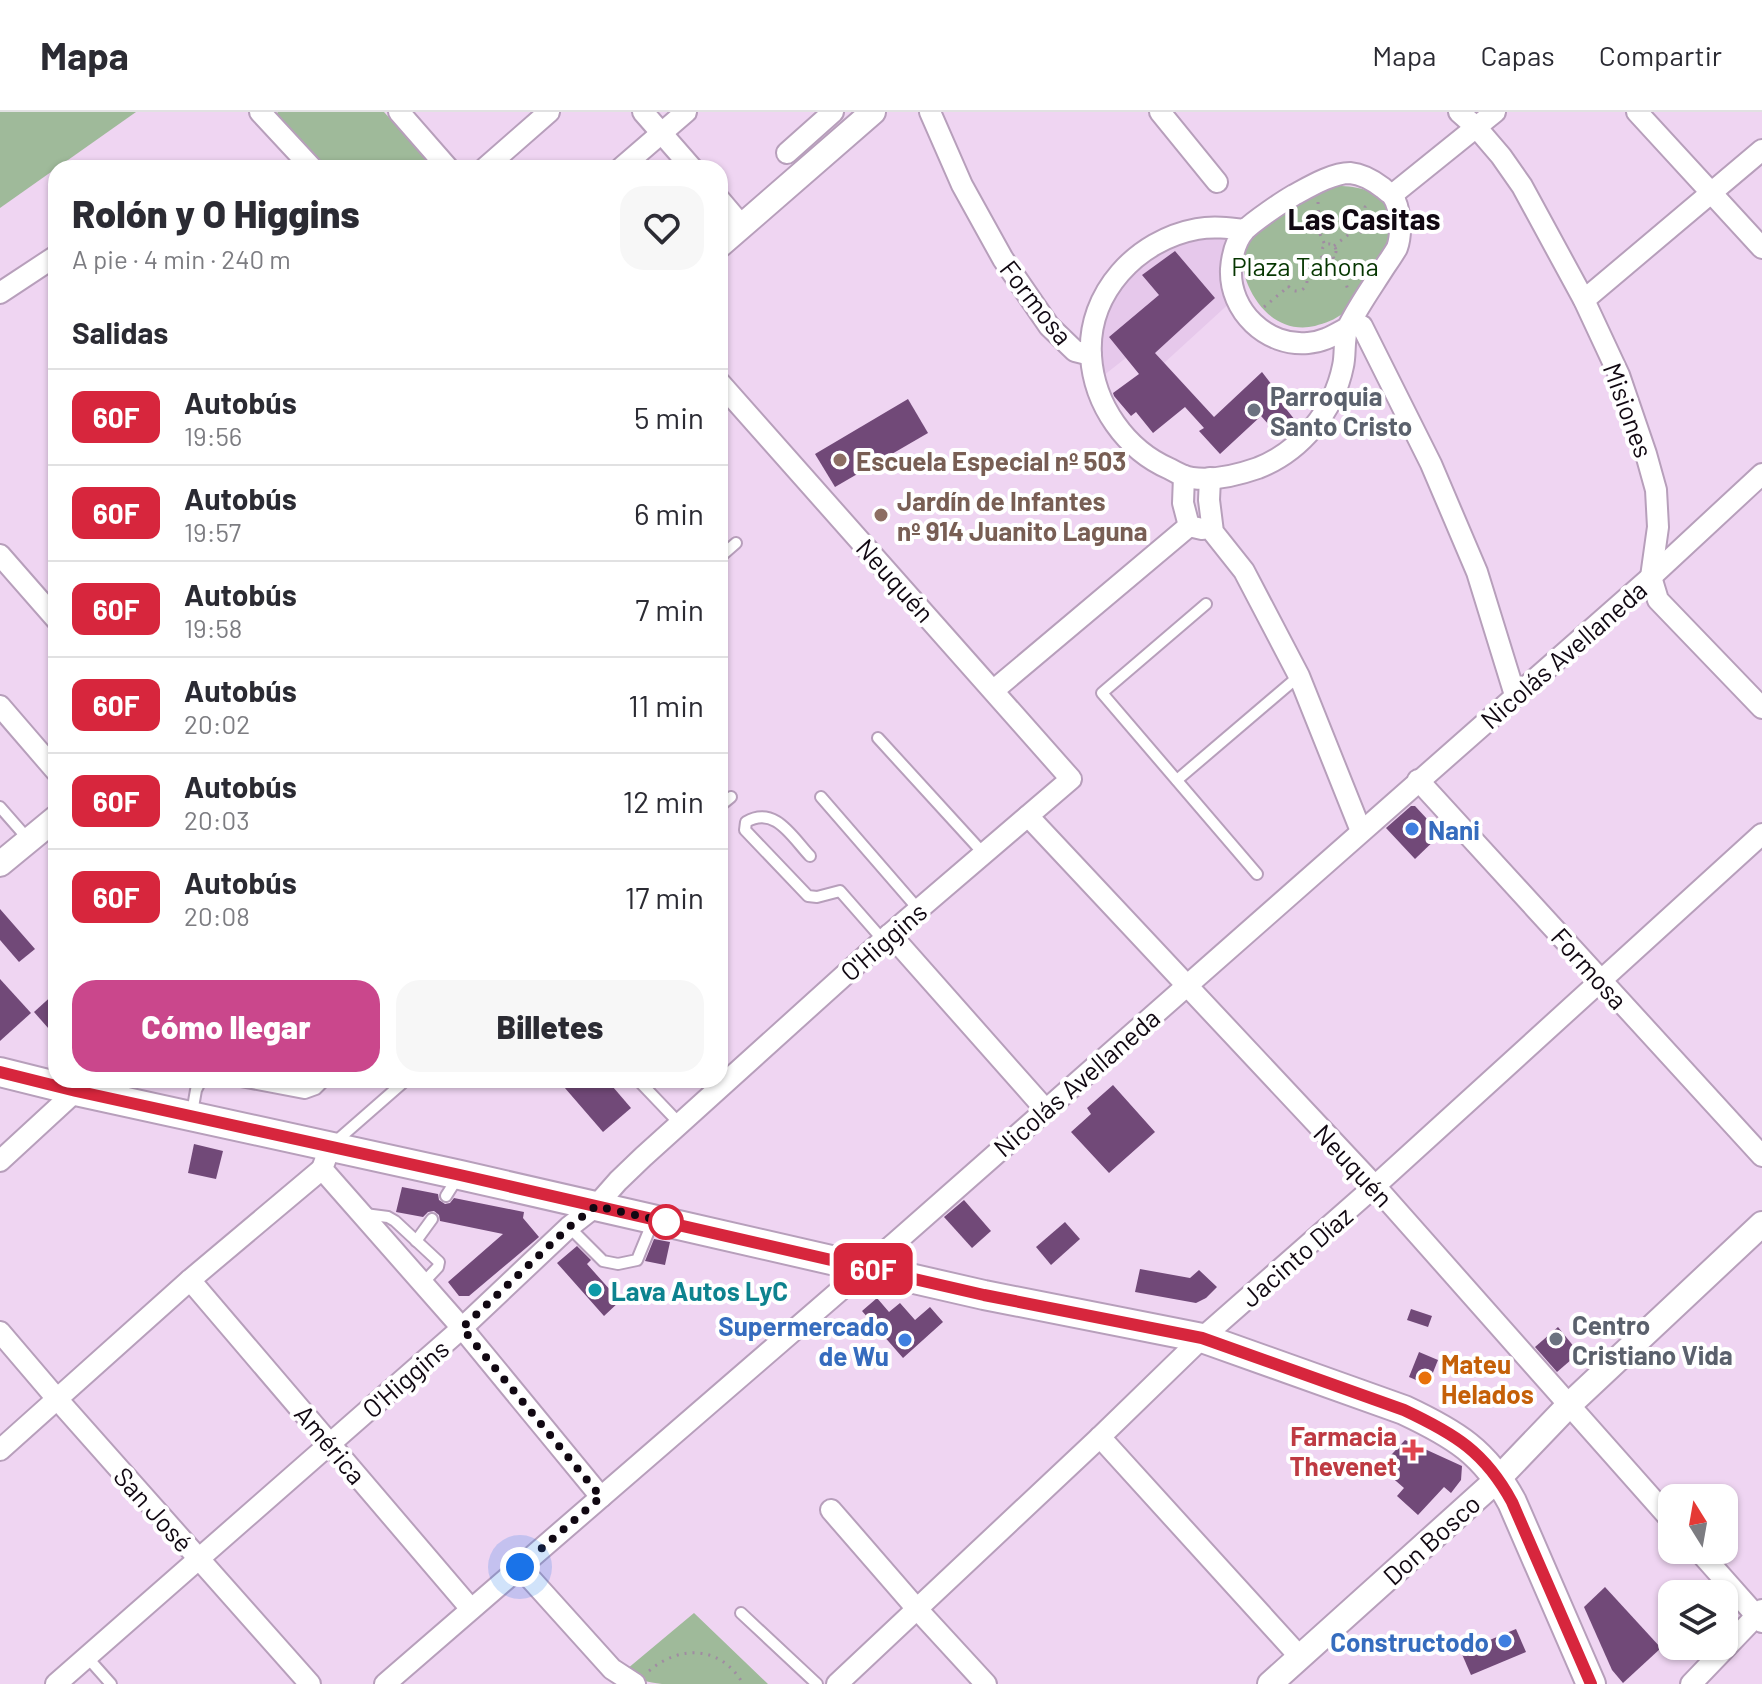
<!DOCTYPE html>
<html lang="es">
<head>
<meta charset="utf-8">
<style>
  body { margin:0; font-family:Barlow,sans-serif; background:#f7f7f7; color:#2b2b33; height:100vh; display:flex; flex-direction:column; font-size:30px; white-space:nowrap }
  * { box-sizing:border-box; margin:0 }
  p { font-size:26px; color:#7c7c81 }
  .icon { flex:none; width:44px; height:44px; fill:none; stroke:currentColor; stroke-width:2; stroke-linecap:round; stroke-linejoin:round }
  .map { position:relative; flex:1; overflow:hidden }
  .drawer { position:absolute; left:48px; top:48px; width:680px; height:928px; display:flex; flex-direction:column; background:#fff; border-radius:24px; box-shadow:0 2px 6px #0004 }
  .drawer>* { flex:none }
  .badge { padding:0 16px; border-radius:12px; font-size:28px; line-height:52px }
  .needle { width:52px; rotate:349deg }
  .controls { position:absolute; left:1658px; top:1372px; display:grid; gap:16px }
  .controls a { display:grid; place-items:center; width:80px; height:80px; border-radius:16px; background:#fff; box-shadow:0 2px 6px #0004; font-size:40px }
  .you { position:absolute; width:40px; height:40px; margin:-20px; border:6px solid #fff; border-radius:50%; background:#1a73e8; box-shadow:0 0 0 12px #1a73e833 }
  .map>.badge { position:absolute; translate:-50% -50%; box-shadow:0 0 0 4px #fff }
  h2 { padding:0 24px; font-size:30px; line-height:72px }
  .round { display:grid; place-items:center; flex:none; width:84px; height:84px; border-radius:24px; background:#f7f7f7 }
  .headline { display:flex; align-items:center; justify-content:space-between; height:136px; padding:0 24px }
  h1 { font-size:38px; font-weight:800; line-height:60px }
  .button { display:flex; gap:16px; margin-top:auto; padding:16px 24px }
  .button a { flex:1; height:92px; border-radius:24px; background:#ca478c; color:#fff; font-size:32px; font-weight:800; line-height:92px; text-align:center }
  .button a+a { background:#f7f7f7; color:#2b2b33 }
  ul { padding:0; list-style:none }
  li { display:flex; align-items:center; gap:24px; height:96px; padding:0 24px; border-top:2px solid #e1e1e2 }
  li div { flex:1 }
  li b { display:block; font-size:30px }
  li em { font-style:normal }
  li .badge { min-width:88px; font-weight:700; text-align:center }
  header { display:flex; align-items:center; gap:48px; box-sizing:border-box; height:112px; padding:0 40px; background:#fff; border-bottom:2px solid #e1e1e2 }
  header strong { font-size:38px }
  nav { display:flex; gap:44px; margin-inline-start:auto; font-size:28px }
  .map>svg:first-child { display:block }
  .built { fill:#e6c8eb }
  .green { fill:#9fba9a }
  .building { fill:#714978 }
  .lines { fill:none; stroke-linecap:round; stroke-linejoin:round }
  .service-casing { stroke:#b79fbb; stroke-width:14 }
  .minor-casing { stroke:#b79fbb; stroke-width:24 }
  .tertiary-casing { stroke:#b79fbb; stroke-width:28 }
  .secondary-casing { stroke:#b79fbb; stroke-width:32 }
  .path { stroke:#a08ca2; stroke-width:3; stroke-dasharray:2 6; stroke-linecap:butt }
  .service { stroke:#fff; stroke-width:10 }
  .minor { stroke:#fff; stroke-width:20 }
  .tertiary { stroke:#fff; stroke-width:24 }
  .secondary { stroke:#fff; stroke-width:28 }
  .line-casing { stroke:#fff; stroke-width:18 }
  .line { stroke:#d7263d; stroke-width:12 }
  .walk { stroke:#110812; stroke-width:8; stroke-dasharray:0 14.4 }
  .worship-dot { fill:#6b7280; stroke:#fff; stroke-width:3 }
  .education-dot { fill:#8d6e63; stroke:#fff; stroke-width:3 }
  .shop-dot { fill:#3f7fe0; stroke:#fff; stroke-width:3 }
  .stop-dot { fill:#fff; stroke:#d7263d; stroke-width:4 }
  .culture-dot { fill:#0f9aa8; stroke:#fff; stroke-width:3 }
  .food-dot { fill:#e8710a; stroke:#fff; stroke-width:3 }
  .health-dot { fill:#e0444e; stroke:#fff; stroke-width:3 }
  .labels { text-anchor:middle; dominant-baseline:central; stroke-width:8; stroke-linejoin:round; paint-order:stroke }
  .park-label { font-size:26px; fill:#063601; stroke:#fff }
  .street-label { font-size:26px; fill:#110812; stroke:#fff }
  .worship-label { font-size:26px; font-weight:bold; fill:#5b616d; stroke:#fff; text-anchor:start }
  .education-label { font-size:26px; font-weight:bold; fill:#785e54; stroke:#fff; text-anchor:start }
  .shop-label { font-size:26px; font-weight:bold; fill:#366cbe; stroke:#fff; text-anchor:end }
  .culture-label { font-size:26px; font-weight:bold; fill:#0d838f; stroke:#fff; text-anchor:start }
  .food-label { font-size:26px; font-weight:bold; fill:#c56008; stroke:#fff; text-anchor:start }
  .health-label { font-size:26px; font-weight:bold; fill:#be3a42; stroke:#fff; text-anchor:end }
  .quarter-label { font-size:30px; font-weight:bold; fill:#110812; stroke:#fff }
</style>
</head>
<body>
<header>
<strong>Mapa</strong>
<nav><a>Mapa</a><a>Capas</a><a>Compartir</a></nav>
</header>
<div class="map">
<svg width="1762" height="1572" viewBox="0 0 1762 1572">
  <rect width="100%" height="100%" fill="#efd5f2"/>
  <!-- built -->
  <polygon class="built" points="1229,116 1234,187 1164,251 1146,230 1094,271 1095,209 1135,144"/>
  <!-- green -->
  <g class="green">
    <polygon points="0,0 136,0 0,96"/>
    <polygon points="278,0 384,0 434,56 323,56 276,2"/>
    <path d="M1338,74C1357,74 1381,79 1390,98C1393,105 1393,116 1394,124C1383,141 1371,158 1360,175C1354,183 1350,195 1343,201C1335,208 1325,211 1315,214C1284,221 1260,201 1248,173C1244,163 1240,149 1243,137C1250,115 1276,104 1294,95C1309,87 1322,79 1338,74Z"/>
    <path d="M694,1501L768,1572H662C648,1570 636,1569 627,1557Z"/>
  </g>
  <!-- building -->
  <g class="building">
    <polygon points="1175,139 1215,186 1155,241 1214,305 1262,260 1282,286 1279,288 1295,308 1278,323 1261,304 1220,342 1199,319 1204,316 1185,295 1153,321 1136,300 1131,304 1114,284 1113,281 1139,262 1109,225 1159,183 1142,163"/>
    <polygon points="908,287 928,321 835,375 815,342"/>
    <polygon points="1411,694 1415,694 1441,722 1415,747 1386,716"/>
    <polygon points="0,797 35,837 19,850 0,828"/>
    <polygon points="0,867 31,901 0,929"/>
    <polygon points="56,880 56,925 34,900"/>
    <polygon points="558,968 607,968 631,996 603,1020"/>
    <polygon points="1113,973 1155,1020 1109,1061 1071,1020 1091,1002 1087,996"/>
    <polygon points="194,1032 223,1039 216,1067 188,1061"/>
    <polygon points="402,1075 438,1082 439,1088 445,1092 450,1091 454,1086 524,1100 523,1106 539,1125 469,1184 459,1184 448,1170 503,1122 440,1109 439,1103 434,1099 428,1100 423,1105 396,1100"/>
    <polygon points="964,1088 991,1119 972,1136 944,1105"/>
    <polygon points="1065,1110 1080,1127 1051,1153 1036,1135"/>
    <polygon points="654,1127 670,1130 665,1153 645,1149"/>
    <polygon points="577,1134 591,1148 587,1152 620,1189 604,1204 557,1151"/>
    <polygon points="1140,1157 1190,1166 1199,1158 1217,1175 1206,1186 1196,1191 1135,1180"/>
    <polygon points="877,1186 889,1200 900,1191 915,1208 930,1195 943,1210 903,1246 862,1199"/>
    <polygon points="1411,1197 1432,1204 1428,1215 1407,1208"/>
    <polygon points="1558,1215 1579,1241 1557,1260 1535,1235"/>
    <polygon points="1419,1240 1438,1248 1428,1273 1409,1265"/>
    <polygon points="1405,1328 1462,1354 1461,1368 1451,1381 1444,1375 1418,1403 1397,1384 1404,1376 1380,1355"/>
    <polygon points="1605,1475 1661,1536 1623,1571 1612,1558 1584,1495"/>
    <polygon points="1516,1517 1526,1540 1471,1563 1461,1540"/>
  </g>
  <g class="lines">
    <defs>
      <g id="service">
        <polyline points="720,445 736,431"/>
        <polyline points="1206,492 1102,581 1257,762"/>
        <polyline points="878,626 984,742"/>
        <polyline points="1177,668 1299,564"/>
        <polyline points="821,685 919,798"/>
        <polyline points="720,694 731,685"/>
        <polyline points="0,695 28,727"/>
        <path d="M810,744C792,725 775,693 746,710L745,718L808,784L817,785L840,779L883,828"/>
        <polyline points="236,968 305,981 316,977 325,968"/>
        <polyline points="638,968 680,1012"/>
        <polyline points="116,986 129,968"/>
        <polyline points="192,1001 196,978 201,968"/>
        <polyline points="334,1031 406,968"/>
        <polyline points="446,1084 458,1065"/>
        <polyline points="365,1102 388,1105 395,1109 439,1150 438,1155 423,1171"/>
        <polyline points="569,1115 603,1149 618,1152 637,1148 653,1109"/>
        <polyline points="416,1129 432,1107"/>
        <polyline points="741,1501 817,1572"/>
        <polyline points="87,1545 111,1572"/>
      </g>
      <g id="minor">
        <polyline points="260,0 312,56"/>
        <polyline points="399,0 448,56"/>
        <polyline points="643,0 692,56"/>
        <polyline points="930,0 962,73 1003,147 1049,214 1075,239 1091,243"/>
        <polyline points="1160,0 1217,70"/>
        <polyline points="1459,0 1477,16 1501,44 1522,74 1584,188 1619,263 1646,342 1656,378 1658,415 1651,465 1658,488 1762,596"/>
        <polyline points="1637,0 1762,136"/>
        <polyline points="787,41 833,0"/>
        <polyline points="485,56 549,0"/>
        <polyline points="621,56 686,0"/>
        <polyline points="1392,83 1495,0"/>
        <polyline points="720,88 742,114"/>
        <path d="M1245,118C1229,116 1213,114 1197,117C1137,128 1087,181 1091,244C1094,293 1126,338 1170,357C1177,361 1185,365 1192,366C1213,369 1238,363 1258,356C1301,339 1334,299 1343,254C1346,242 1343,223 1349,213C1359,193 1372,175 1384,156C1388,150 1393,143 1397,136C1402,122 1401,96 1392,83C1391,83 1383,76 1383,76C1374,69 1361,62 1350,61C1332,61 1309,75 1294,83C1282,90 1254,109 1245,118C1236,128 1232,144 1231,157C1229,199 1267,235 1308,231C1323,230 1334,223 1347,216"/>
        <polyline points="0,181 56,144"/>
        <polyline points="1584,188 1762,38"/>
        <polyline points="1362,214 1431,352 1477,460 1515,583"/>
        <polyline points="1184,364 1183,391 1189,414 1202,417"/>
        <polyline points="1210,366 1209,388 1213,420 1244,459 1299,564 1361,719"/>
        <polyline points="0,443 56,507"/>
        <polyline points="994,578 1189,414"/>
        <polyline points="0,594 56,659"/>
        <polyline points="1418,668 1762,1044"/>
        <polyline points="1028,704 1375,1074 1672,1409"/>
        <polyline points="890,822 1045,997"/>
        <polyline points="330,1035 322,1057 462,1216 601,1385"/>
        <polyline points="0,1049 76,979"/>
        <polyline points="190,1168 471,1497"/>
        <polyline points="0,1220 58,1288 310,1572"/>
        <polyline points="1100,1325 1300,1545"/>
        <polyline points="0,1338 190,1168 322,1057"/>
        <polyline points="831,1398 917,1497 986,1572"/>
        <polyline points="1698,1438 1762,1510"/>
        <polyline points="520,1455 612,1557 635,1572"/>
        <polyline points="56,1572 462,1216 569,1115 596,1094 618,1069 643,1045 890,822 1071,667 720,271"/>
        <polyline points="385,1572 896,1130 1651,465 1762,362"/>
        <polyline points="837,1572 1100,1325 1202,1226 1375,1074 1762,722"/>
        <polyline points="1691,1572 1762,1498"/>
      </g>
      <g id="tertiary">
        <polyline points="720,133 873,0"/>
        <polyline points="0,752 56,706"/>
        <polyline points="1270,1572 1499,1366 1569,1293 1762,1112"/>
      </g>
      <path id="secondary" d="M0,960L76,979L460,1063L984,1183L1202,1226L1404,1298C1455,1322 1485,1340 1512,1390L1591,1572"/>
    </defs>
    <!-- service casing -->
    <use href="#service" class="service-casing"/>
    <!-- minor casing -->
    <use href="#minor" class="minor-casing"/>
    <!-- tertiary casing -->
    <use href="#tertiary" class="tertiary-casing"/>
    <!-- secondary casing -->
    <use href="#secondary" class="secondary-casing"/>
    <!-- path -->
    <g class="path">
      <polyline points="1318,90 1320,122 1325,133"/>
      <polyline points="1364,103 1371,113 1361,120 1354,111 1364,103 1365,95 1370,90"/>
      <circle cx="1329" cy="139" r="7"/>
      <polyline points="1334,134 1358,115"/>
      <polyline points="1333,145 1342,159 1348,178"/>
      <circle cx="1297" cy="169" r="10"/>
      <polyline points="1303,162 1324,143"/>
      <polyline points="1264,195 1289,174"/>
      <path d="M649,1559C680,1532 722,1534 743,1572"/>
    </g>
    <!-- service -->
    <use href="#service" class="service"/>
    <!-- minor -->
    <use href="#minor" class="minor"/>
    <!-- tertiary -->
    <use href="#tertiary" class="tertiary"/>
    <!-- secondary -->
    <use href="#secondary" class="secondary"/>
  </g>
  <g class="lines">
    <defs>
      <path id="line" d="M0,960L76,979L460,1063L984,1183L1202,1226L1404,1298C1455,1322 1485,1340 1512,1390L1591,1572"/>
    </defs>
    <!-- line casing -->
    <use href="#line" class="line-casing"/>
    <!-- line -->
    <use href="#line" class="line"/>
    <!-- walk -->
    <polyline class="walk" points="520,1455 601,1385 462,1216 569,1115 596,1094 666,1110"/>
  </g>
  <!-- markers -->
  <g class="worship-dot">
    <circle cx="1254" cy="298" r="8"/>
    <circle cx="1556" cy="1227" r="8"/>
  </g>
  <g class="education-dot">
    <circle cx="840" cy="348" r="8"/>
    <circle cx="881" cy="403" r="8"/>
  </g>
  <g class="shop-dot">
    <circle cx="1412" cy="717" r="8"/>
    <circle cx="905" cy="1228" r="8"/>
    <circle cx="1505" cy="1529" r="8"/>
  </g>
  <circle class="stop-dot" cx="666" cy="1110" r="16"/>
  <circle class="culture-dot" cx="595" cy="1178" r="8"/>
  <circle class="food-dot" cx="1425" cy="1266" r="8"/>
  <path class="health-dot" d="M1409 1326h8v8h8v8h-8v8h-8v-8h-8v-8h8z"/>
  <g class="labels">
    <!-- park labels -->
    <g class="park-label">
      <text x="1305" y="153">Plaza Tahona</text>
    </g>
    <!-- street labels -->
    <g class="street-label">
      <text transform="translate(1037 190) rotate(52)">Formosa</text>
      <text transform="translate(1629 298) rotate(70)">Misiones</text>
      <text transform="translate(896 468) rotate(48)">Neuquén</text>
      <text transform="translate(1563 542) rotate(-41)">Nicolás Avellaneda</text>
      <text transform="translate(883 829) rotate(-41)">O'Higgins</text>
      <text transform="translate(1590 856) rotate(48)">Formosa</text>
      <text transform="translate(1076 970) rotate(-41)">Nicolás Avellaneda</text>
      <text transform="translate(1354 1053) rotate(47)">Neuquén</text>
      <text transform="translate(1296 1144) rotate(-41)">Jacinto Díaz</text>
      <text transform="translate(405 1266) rotate(-41)">O'Higgins</text>
      <text transform="translate(331 1332) rotate(50)">América</text>
      <text transform="translate(154 1397) rotate(48)">San José</text>
      <text transform="translate(1431 1427) rotate(-42)">Don Bosco</text>
    </g>
    <!-- worship labels -->
    <g class="worship-label">
      <text x="1270" y="283">Parroquia<tspan x="1270" dy="30">Santo Cristo</tspan></text>
      <text x="1572" y="1212">Centro<tspan x="1572" dy="30">Cristiano Vida</tspan></text>
    </g>
    <!-- education labels -->
    <g class="education-label">
      <text x="856" y="348">Escuela Especial nº 503</text>
      <text x="897" y="388">Jardín de Infantes<tspan x="897" dy="30">nº 914 Juanito Laguna</tspan></text>
    </g>
    <!-- shop labels -->
    <g class="shop-label">
      <text x="1428" y="717" text-anchor="start">Nani</text>
      <text x="889" y="1213">Supermercado<tspan x="889" dy="30">de Wu</tspan></text>
      <text x="1489" y="1529">Constructodo</text>
    </g>
    <!-- culture labels -->
    <g class="culture-label">
      <text x="611" y="1178">Lava Autos LyC</text>
    </g>
    <!-- food labels -->
    <g class="food-label">
      <text x="1441" y="1251">Mateu<tspan x="1441" dy="30">Helados</tspan></text>
    </g>
    <!-- health labels -->
    <g class="health-label">
      <text x="1397" y="1323">Farmacia<tspan x="1397" dy="30">Thevenet</tspan></text>
    </g>
    <!-- quarter labels -->
    <g class="quarter-label">
      <text x="1364" y="106">Las Casitas</text>
    </g>
  </g>
</svg>
<div class="controls">
<a><svg class="needle" viewBox="-14 -14 28 28"><path d="M0-13l5 13h-10z" fill="#e53935"/><path d="M0 13l5-13h-10z" fill="#7c7c81"/></svg></a>
<a><svg class="icon" aria-label="layers" viewBox="0 0 24 24"><path d="M12 4l9 5-9 5-9-5zM3 14l9 5 9-5"/></svg></a>
</div>
<div class="you" style="left:520px;top:1455px"></div>
<b class="badge" style="left:873px;top:1157px;background:#d7263d;color:#fff">60F</b>
<section class="drawer">
<div class="headline"><div><h1>Rolón y O Higgins</h1><p>A pie · 4 min · 240 m</p></div><a class="round"><svg class="icon" aria-label="heart" viewBox="0 0 24 24"><path d="M12 20l-8-8c-3-5 5-10 8-4 3-6 11-1 8 4z"/></svg></a></div>
<h2>Salidas</h2>
<ul>
<li><span class="badge" style="background:#d7263d;color:#fff">60F</span><div><b>Autobús</b><p>19:56</p></div><em>5 min</em></li>
<li><span class="badge" style="background:#d7263d;color:#fff">60F</span><div><b>Autobús</b><p>19:57</p></div><em>6 min</em></li>
<li><span class="badge" style="background:#d7263d;color:#fff">60F</span><div><b>Autobús</b><p>19:58</p></div><em>7 min</em></li>
<li><span class="badge" style="background:#d7263d;color:#fff">60F</span><div><b>Autobús</b><p>20:02</p></div><em>11 min</em></li>
<li><span class="badge" style="background:#d7263d;color:#fff">60F</span><div><b>Autobús</b><p>20:03</p></div><em>12 min</em></li>
<li><span class="badge" style="background:#d7263d;color:#fff">60F</span><div><b>Autobús</b><p>20:08</p></div><em>17 min</em></li>
</ul>
<div class="button"><a>Cómo llegar</a><a>Billetes</a></div>
</section>
</div>
</body>
</html>
